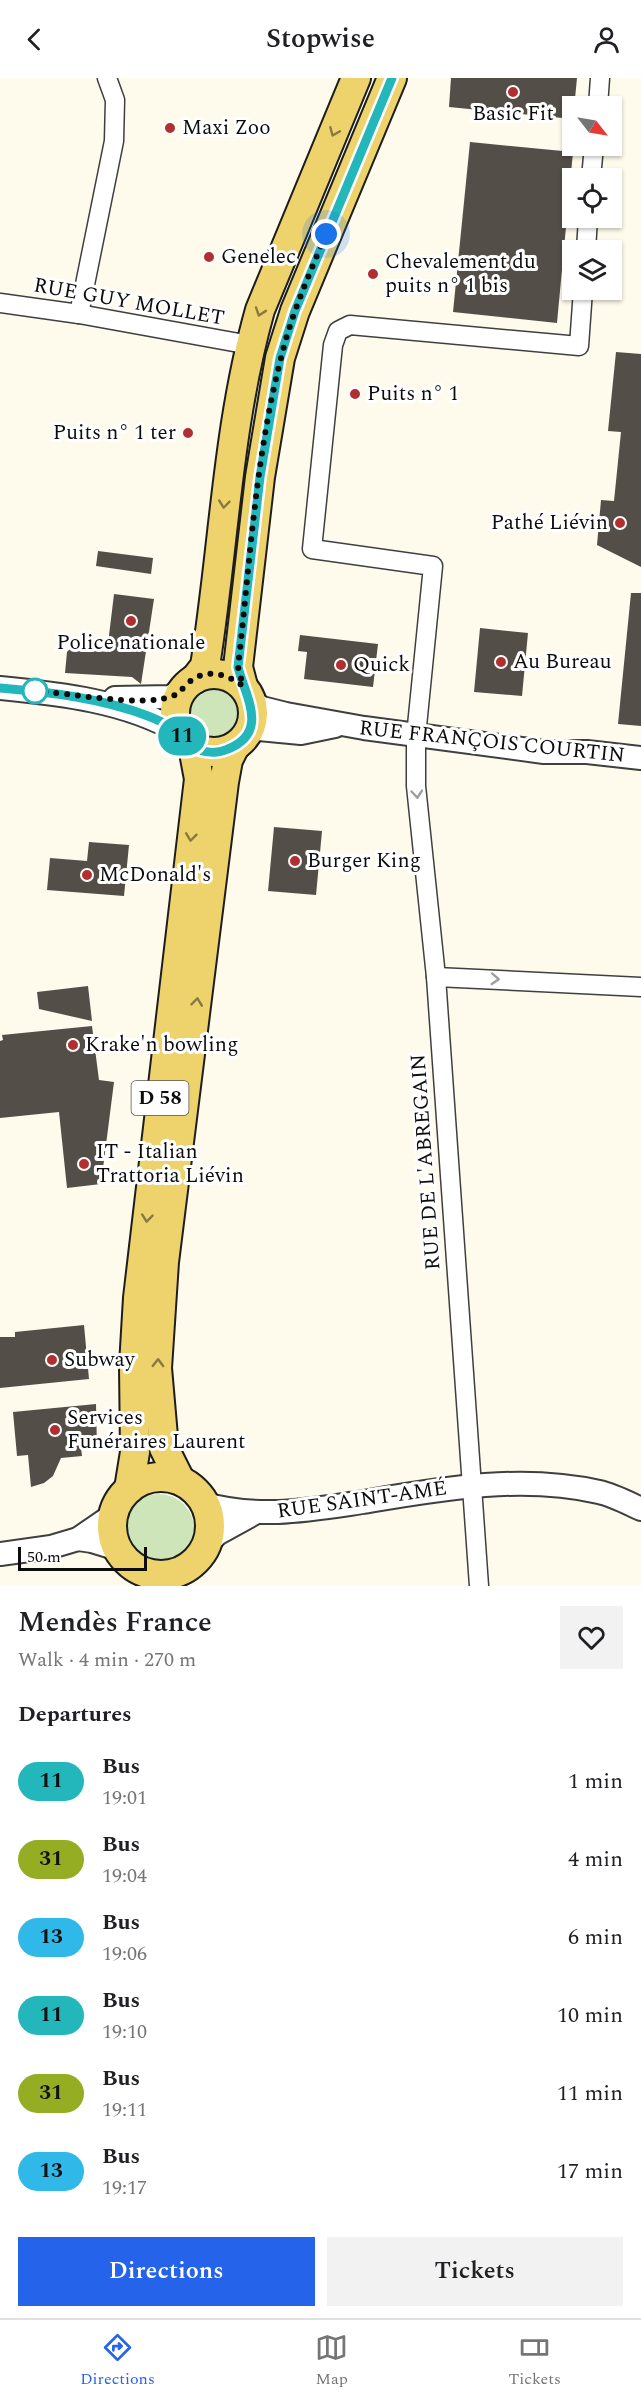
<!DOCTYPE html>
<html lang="en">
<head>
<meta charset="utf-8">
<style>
  body { margin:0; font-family:Spectral,serif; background:#f2f2f2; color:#202124; height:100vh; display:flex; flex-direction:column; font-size:22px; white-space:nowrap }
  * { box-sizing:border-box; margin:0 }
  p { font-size:20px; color:#757577 }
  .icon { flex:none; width:33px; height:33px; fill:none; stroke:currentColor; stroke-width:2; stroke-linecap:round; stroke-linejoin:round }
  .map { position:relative; height:1508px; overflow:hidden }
  .drawer { display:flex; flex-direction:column; background:#fff; flex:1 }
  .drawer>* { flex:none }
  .badge { padding:0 12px; border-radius:20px; font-size:21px; line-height:39px }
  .needle { width:39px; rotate:121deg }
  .buttons { position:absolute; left:562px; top:18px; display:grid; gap:12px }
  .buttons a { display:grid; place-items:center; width:60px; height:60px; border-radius:0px; background:#fff; box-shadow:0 2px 4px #0004; font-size:30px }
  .scale { position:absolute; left:18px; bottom:15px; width:129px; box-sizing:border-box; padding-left:6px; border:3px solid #0c0c0c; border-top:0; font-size:16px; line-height:21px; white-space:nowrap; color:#0c0c0c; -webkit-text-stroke:4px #fff; paint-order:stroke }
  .you { position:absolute; width:30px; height:30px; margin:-15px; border:4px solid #fff; border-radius:50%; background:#1a73e8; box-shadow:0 0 0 9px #1a73e833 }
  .map>.badge { position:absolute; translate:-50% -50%; box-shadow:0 0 0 3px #fff }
  h2 { padding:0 18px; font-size:22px; line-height:54px }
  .round { display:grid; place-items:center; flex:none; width:63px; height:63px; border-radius:0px; background:#f2f2f2 }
  .summary { display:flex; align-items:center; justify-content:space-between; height:102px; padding:0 18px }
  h1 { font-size:28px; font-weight:600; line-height:45px }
  .primary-button { display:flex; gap:12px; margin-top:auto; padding:12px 18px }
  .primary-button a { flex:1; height:69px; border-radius:0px; background:#2563eb; color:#fff; font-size:24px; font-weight:600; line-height:69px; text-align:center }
  .primary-button a+a { background:#f2f2f2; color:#202124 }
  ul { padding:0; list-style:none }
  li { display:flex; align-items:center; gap:18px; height:78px; padding:0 18px }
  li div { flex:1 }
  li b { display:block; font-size:22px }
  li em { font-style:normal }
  li .badge { min-width:66px; font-weight:700; text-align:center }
  header { display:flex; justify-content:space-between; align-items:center; height:78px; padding:0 18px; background:#fff; font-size:27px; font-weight:600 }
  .tab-bar { display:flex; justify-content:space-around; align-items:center; height:84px; border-top:2px solid #e0e0e0; background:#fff; font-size:16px; color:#757577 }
  .tab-bar a { display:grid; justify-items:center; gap:3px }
  .tab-bar .on { color:#2563eb }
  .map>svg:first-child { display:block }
  .green { fill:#cee5b9 }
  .building { fill:#544e49 }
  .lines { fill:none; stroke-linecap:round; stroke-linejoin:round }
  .minor-casing { stroke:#3f3f3f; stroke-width:21 }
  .tertiary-casing { stroke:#3f3f3f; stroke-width:26 }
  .primary-casing { stroke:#1d1d1d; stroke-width:32 }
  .minor { stroke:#fff; stroke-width:18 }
  .tertiary { stroke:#fff; stroke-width:22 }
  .primary { stroke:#eed36c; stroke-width:28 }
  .oneway { stroke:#887941 }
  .oneway2 { stroke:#9e9e9e }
  .line-casing { stroke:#fff; stroke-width:14 }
  .line { stroke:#23b6bb; stroke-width:9 }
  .walk { stroke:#0c0c0c; stroke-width:6; stroke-dasharray:0 10.8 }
  .poi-dot { fill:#b12f31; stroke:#fff; stroke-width:2 }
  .stop-dot { fill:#fff; stroke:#23b6bb; stroke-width:3 }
  .labels { text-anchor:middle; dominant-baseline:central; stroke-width:6; stroke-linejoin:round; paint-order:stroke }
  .shield { fill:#fff; stroke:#555; stroke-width:1.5 }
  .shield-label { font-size:20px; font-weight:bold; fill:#0c0c0c }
  .poi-label { font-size:21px; fill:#0c0c0c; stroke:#fff; text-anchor:start }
  .street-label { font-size:21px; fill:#0c0c0c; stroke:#fff }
</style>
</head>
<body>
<header><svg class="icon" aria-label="back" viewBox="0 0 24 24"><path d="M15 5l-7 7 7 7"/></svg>Stopwise<svg class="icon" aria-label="person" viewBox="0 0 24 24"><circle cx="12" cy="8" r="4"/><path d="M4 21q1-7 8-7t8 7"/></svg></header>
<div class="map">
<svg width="641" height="1508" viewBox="0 0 641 1508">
  <rect width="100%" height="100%" fill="#fefbec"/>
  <!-- green -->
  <g class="green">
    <circle cx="215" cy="636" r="27"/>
    <circle cx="159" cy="1451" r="35"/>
  </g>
  <!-- building -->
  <g class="building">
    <polygon points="451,0 577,0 573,41 449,29"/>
    <polygon points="470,64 573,74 557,245 453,234"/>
    <polygon points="616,274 641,276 641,489 597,467 601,422 614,423 621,354 608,353"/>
    <polygon points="98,473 153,480 151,496 96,488"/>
    <polygon points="631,515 641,515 641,648 618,646"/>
    <polygon points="114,516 154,521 141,606 132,599 65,595 67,574 71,570 107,574"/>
    <polygon points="480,550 528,555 522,618 474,614"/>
    <polygon points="300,557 378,566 373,609 304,601 307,574 298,573"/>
    <polygon points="274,749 322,753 316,817 268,813"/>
    <polygon points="89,764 129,767 124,818 47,812 50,780 87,783"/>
    <polygon points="88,908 92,943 39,931 37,914"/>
    <polygon points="92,948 99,1002 114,1004 101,1106 67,1110 59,1034 0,1040 0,963 3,962 2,957"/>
    <polygon points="84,1247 89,1301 0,1310 0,1259 15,1259 15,1254"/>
    <polygon points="96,1326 97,1370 81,1370 82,1378 61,1380 53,1398 44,1405 31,1409 28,1377 17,1378 13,1334"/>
  </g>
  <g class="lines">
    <defs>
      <g id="minor">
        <polyline points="598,28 600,0"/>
        <polyline points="591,100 594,68"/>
        <polyline points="586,172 588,140"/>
        <polyline points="0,225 79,236 250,267"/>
        <polyline points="79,236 114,63 115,22 107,0"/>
        <polyline points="436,899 641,909"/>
        <polyline points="479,1508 436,899 416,708 416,658 433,488 312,471 333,267 338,253 350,247 579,268 583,212"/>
      </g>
      <g id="tertiary">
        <path d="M0,610C61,616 126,623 179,654"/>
        <polyline points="115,620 170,619 181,613"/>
        <polyline points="251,623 262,630 286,636 364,650 544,674 587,674 641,680"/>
        <polyline points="248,654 259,651 301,655 335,648"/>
        <path d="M205,1426C260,1441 308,1432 363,1424C440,1411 521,1396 599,1414C613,1417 628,1425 641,1431"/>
        <polyline points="78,1461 92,1463 118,1471"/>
        <polyline points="206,1467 217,1456 253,1436"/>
        <polyline points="0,1476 51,1469 78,1461 113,1437"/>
      </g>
      <g id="primary">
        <circle cx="214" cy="635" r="39"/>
        <path d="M195,601L205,588C224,469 227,349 260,232L356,0"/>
        <polyline points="243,608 238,589 260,399 280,280 295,233 392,0"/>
        <circle cx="161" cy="1448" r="49"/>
        <polyline points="180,1402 164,1370 157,1290 164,1184 224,704 228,682 235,668"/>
        <polyline points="129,1411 135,1374 134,1287 138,1220 199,701 193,669"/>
      </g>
    </defs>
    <!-- minor casing -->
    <use href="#minor" class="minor-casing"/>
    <!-- tertiary casing -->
    <use href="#tertiary" class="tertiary-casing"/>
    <!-- primary casing -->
    <use href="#primary" class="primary-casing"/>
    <!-- minor -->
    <use href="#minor" class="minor"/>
    <!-- tertiary -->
    <use href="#tertiary" class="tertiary"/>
    <!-- primary -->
    <use href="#primary" class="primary"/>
  </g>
  <!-- one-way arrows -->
  <defs><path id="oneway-chevron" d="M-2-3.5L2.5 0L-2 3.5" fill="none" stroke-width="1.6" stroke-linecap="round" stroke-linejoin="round" transform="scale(1.5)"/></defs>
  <g class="oneway">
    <use href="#oneway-chevron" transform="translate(334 54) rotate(113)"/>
    <use href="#oneway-chevron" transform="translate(260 234) rotate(109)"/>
    <use href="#oneway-chevron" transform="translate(224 426) rotate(96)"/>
    <use href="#oneway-chevron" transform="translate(191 759) rotate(97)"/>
    <use href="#oneway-chevron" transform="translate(197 924) rotate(-83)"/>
    <use href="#oneway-chevron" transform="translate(147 1140) rotate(96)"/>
    <use href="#oneway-chevron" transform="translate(158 1285) rotate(-89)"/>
  </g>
  <g class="oneway2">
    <use href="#oneway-chevron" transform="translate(417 716) rotate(85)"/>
    <use href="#oneway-chevron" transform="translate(495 901) rotate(3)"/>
  </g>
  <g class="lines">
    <defs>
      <path id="line" d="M0,610C49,614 101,620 148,638C158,642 173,648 180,656C184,660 187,665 193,669C204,675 217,676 228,671C270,654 245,618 238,589L260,399L280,280L295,233L392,0"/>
    </defs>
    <!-- line casing -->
    <use href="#line" class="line-casing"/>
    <!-- line -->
    <use href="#line" class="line"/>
    <!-- walk -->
    <path class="walk" d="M35,613C69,615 139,629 170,619C178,617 182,611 188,605C205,590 226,595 243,608L238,589C250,486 255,381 281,280C291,237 309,197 326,156"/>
  </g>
  <!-- markers -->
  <g class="poi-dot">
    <circle cx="513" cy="14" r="6"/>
    <circle cx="170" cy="50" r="6"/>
    <circle cx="209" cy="179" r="6"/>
    <circle cx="373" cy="196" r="6"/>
    <circle cx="355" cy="316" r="6"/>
    <circle cx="188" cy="355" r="6"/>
    <circle cx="620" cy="445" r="6"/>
    <circle cx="131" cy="543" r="6"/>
    <circle cx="501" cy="584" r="6"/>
    <circle cx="341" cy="587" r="6"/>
    <circle cx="295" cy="783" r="6"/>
    <circle cx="87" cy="797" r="6"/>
    <circle cx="73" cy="967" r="6"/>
    <circle cx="84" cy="1086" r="6"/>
    <circle cx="52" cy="1282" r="6"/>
    <circle cx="55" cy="1352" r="6"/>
  </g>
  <circle class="stop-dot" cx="35" cy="613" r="12"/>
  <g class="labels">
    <!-- shield labels -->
    <rect class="shield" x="131.5" y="1003" width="57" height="34" rx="4.5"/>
    <g class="shield-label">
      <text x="160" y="1020">D 58</text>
    </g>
    <!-- poi labels -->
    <g class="poi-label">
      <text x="513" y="36" text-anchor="middle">Basic Fit</text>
      <text x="182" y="50">Maxi Zoo</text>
      <text x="221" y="179">Genelec</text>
      <text x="385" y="184">Chevalement du<tspan x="385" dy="24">puits n° 1 bis</tspan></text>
      <text x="367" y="316">Puits n° 1</text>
      <text x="176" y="355" text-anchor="end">Puits n° 1 ter</text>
      <text x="608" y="445" text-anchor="end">Pathé Liévin</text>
      <text x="131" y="565" text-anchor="middle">Police nationale</text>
      <text x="513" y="584">Au Bureau</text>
      <text x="353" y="587">Quick</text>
      <text x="307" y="783">Burger King</text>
      <text x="99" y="797">McDonald's</text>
      <text x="85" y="967">Krake'n bowling</text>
      <text x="96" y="1074">IT - Italian<tspan x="96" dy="24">Trattoria Liévin</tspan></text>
      <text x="64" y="1282">Subway</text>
      <text x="67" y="1340">Services<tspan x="67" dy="24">Funéraires Laurent</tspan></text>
    </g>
    <!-- street labels -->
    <g class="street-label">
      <text transform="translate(129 224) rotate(10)">RUE GUY MOLLET</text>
      <text transform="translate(492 664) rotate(6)">RUE FRANÇOIS COURTIN</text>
      <text transform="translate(426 1084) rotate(-94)">RUE DE L'ABREGAIN</text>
      <text transform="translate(362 1422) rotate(-8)">RUE SAINT-AMÉ</text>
    </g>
  </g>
</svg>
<div class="buttons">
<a><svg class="needle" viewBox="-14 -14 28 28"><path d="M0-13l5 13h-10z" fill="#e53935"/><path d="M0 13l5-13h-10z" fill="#757577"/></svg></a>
<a><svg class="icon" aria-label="locate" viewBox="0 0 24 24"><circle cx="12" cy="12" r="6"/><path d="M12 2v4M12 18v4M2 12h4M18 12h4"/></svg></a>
<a><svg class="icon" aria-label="layers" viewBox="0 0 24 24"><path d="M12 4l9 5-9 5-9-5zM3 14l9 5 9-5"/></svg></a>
</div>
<div class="scale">50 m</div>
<div class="you" style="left:326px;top:156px"></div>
<b class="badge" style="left:182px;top:658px;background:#23b6bb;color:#111">11</b>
</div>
<section class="drawer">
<div class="summary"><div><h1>Mendès France</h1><p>Walk · 4 min · 270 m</p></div><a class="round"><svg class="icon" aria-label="heart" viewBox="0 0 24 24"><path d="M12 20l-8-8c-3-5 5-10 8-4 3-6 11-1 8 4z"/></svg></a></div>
<h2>Departures</h2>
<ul>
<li><span class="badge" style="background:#23b6bb;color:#111">11</span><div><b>Bus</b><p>19:01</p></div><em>1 min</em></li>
<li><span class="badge" style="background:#94ad23;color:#111">31</span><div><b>Bus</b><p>19:04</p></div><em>4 min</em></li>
<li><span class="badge" style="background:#30b8e8;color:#111">13</span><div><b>Bus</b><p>19:06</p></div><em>6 min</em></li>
<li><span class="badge" style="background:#23b6bb;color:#111">11</span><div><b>Bus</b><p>19:10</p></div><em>10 min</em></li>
<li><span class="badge" style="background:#94ad23;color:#111">31</span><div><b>Bus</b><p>19:11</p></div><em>11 min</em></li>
<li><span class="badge" style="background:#30b8e8;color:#111">13</span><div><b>Bus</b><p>19:17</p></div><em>17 min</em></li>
</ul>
<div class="primary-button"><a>Directions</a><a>Tickets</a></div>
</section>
<nav class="tab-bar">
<a class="on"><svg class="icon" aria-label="directions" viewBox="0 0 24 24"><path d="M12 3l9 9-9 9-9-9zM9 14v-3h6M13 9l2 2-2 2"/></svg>Directions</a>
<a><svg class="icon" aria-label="map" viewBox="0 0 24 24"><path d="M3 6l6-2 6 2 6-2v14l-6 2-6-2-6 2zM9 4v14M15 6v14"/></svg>Map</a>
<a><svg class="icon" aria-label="tickets" viewBox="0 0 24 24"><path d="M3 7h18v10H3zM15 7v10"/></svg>Tickets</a>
</nav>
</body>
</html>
